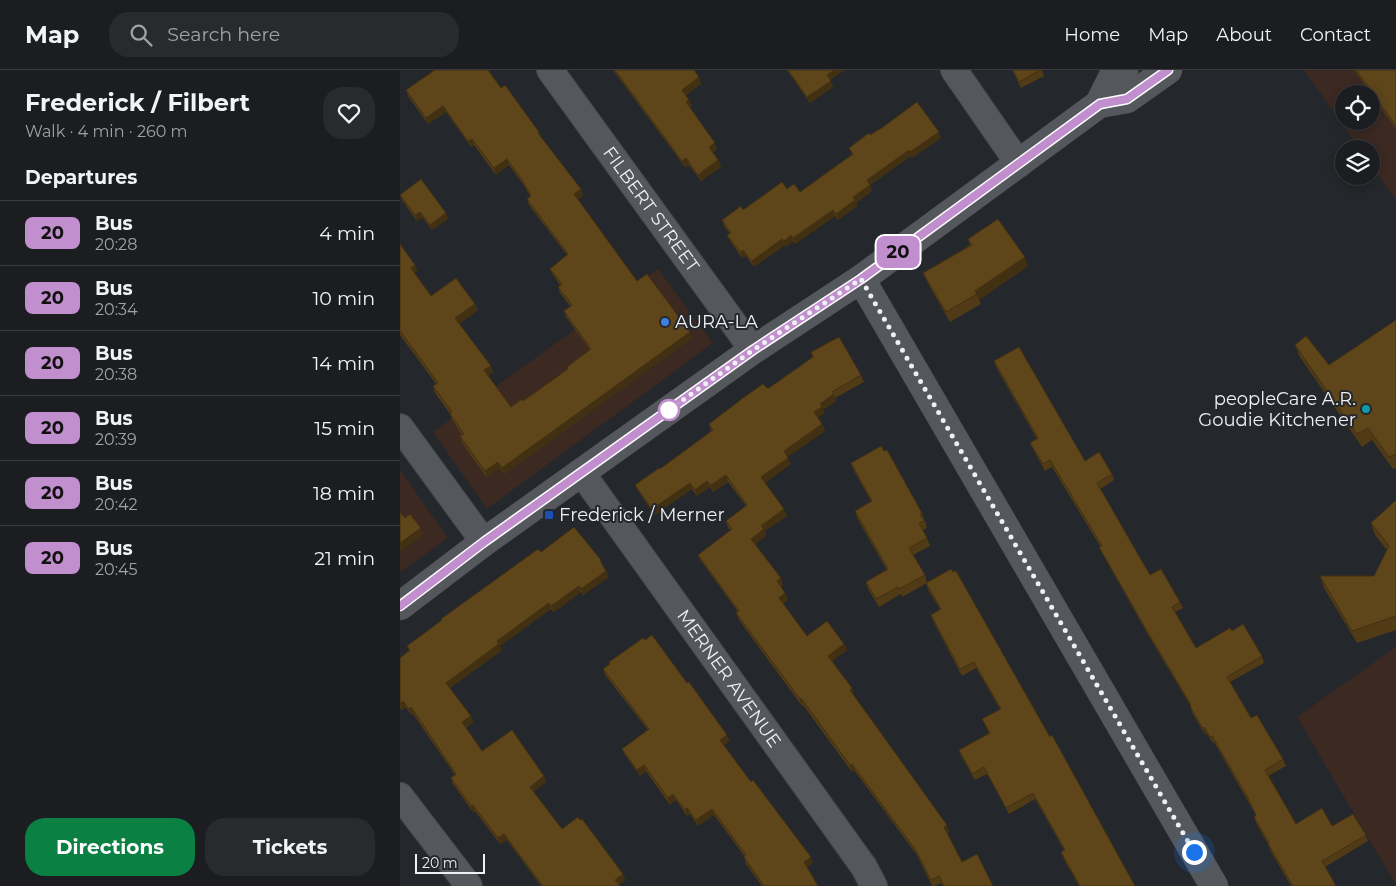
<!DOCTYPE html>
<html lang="en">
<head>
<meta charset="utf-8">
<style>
  body { margin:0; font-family:Montserrat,sans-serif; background:#282a2d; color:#f1f3f6; height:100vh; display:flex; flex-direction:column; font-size:19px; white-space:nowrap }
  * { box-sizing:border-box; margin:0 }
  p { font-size:16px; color:#a0a2a5 }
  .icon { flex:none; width:28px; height:28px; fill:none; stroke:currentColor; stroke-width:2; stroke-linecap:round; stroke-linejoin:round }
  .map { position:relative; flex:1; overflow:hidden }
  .details { display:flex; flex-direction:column; background:#1b1d20; width:400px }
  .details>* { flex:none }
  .badge { padding:0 10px; border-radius:8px; font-size:18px; line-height:32px }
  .tools { position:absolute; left:935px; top:15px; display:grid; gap:10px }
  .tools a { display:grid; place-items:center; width:45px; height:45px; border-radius:50%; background:#1b1d20; box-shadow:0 2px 12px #0003,0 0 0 1px #393b3e; font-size:25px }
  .scale { position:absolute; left:15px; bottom:12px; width:70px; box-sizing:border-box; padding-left:5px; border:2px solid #eef0f3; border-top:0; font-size:14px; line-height:18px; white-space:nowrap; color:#eef0f3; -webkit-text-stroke:4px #24272b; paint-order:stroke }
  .you { position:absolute; width:25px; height:25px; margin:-12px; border:4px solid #fff; border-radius:50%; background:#1a73e8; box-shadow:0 0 0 8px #1a73e833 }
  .map>.badge { position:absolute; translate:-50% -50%; box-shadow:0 0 0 2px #fff }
  h2 { padding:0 25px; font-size:19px; line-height:45px }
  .round { display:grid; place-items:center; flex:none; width:52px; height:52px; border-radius:20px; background:#282a2d }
  .summary { display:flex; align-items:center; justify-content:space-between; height:85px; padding:0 25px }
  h1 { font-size:24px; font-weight:700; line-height:38px }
  .primary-button { display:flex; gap:10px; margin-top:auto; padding:10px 25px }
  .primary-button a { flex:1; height:58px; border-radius:20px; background:#0b8043; color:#fff; font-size:20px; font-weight:700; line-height:58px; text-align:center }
  .primary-button a+a { background:#282a2d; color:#f1f3f6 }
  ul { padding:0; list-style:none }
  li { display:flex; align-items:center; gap:15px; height:65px; padding:0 25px; border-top:1px solid #393b3e }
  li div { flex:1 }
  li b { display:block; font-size:19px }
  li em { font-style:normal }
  li .badge { min-width:55px; font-weight:700; text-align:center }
  header { display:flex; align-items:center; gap:30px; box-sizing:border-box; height:70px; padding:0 25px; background:#1b1d20; border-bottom:1px solid #393b3e }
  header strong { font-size:24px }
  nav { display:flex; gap:28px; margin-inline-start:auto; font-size:18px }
  .search { width:350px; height:45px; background:#282a2d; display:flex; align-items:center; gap:12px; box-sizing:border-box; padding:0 18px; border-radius:20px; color:#a0a2a5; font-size:19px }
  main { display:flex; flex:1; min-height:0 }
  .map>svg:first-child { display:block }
  .commercial { fill:#3b2922; fill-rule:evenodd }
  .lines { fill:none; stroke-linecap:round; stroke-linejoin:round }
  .street-casing { stroke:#43464a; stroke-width:28 }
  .secondary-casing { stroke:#43464a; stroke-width:29 }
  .street { stroke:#54585d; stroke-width:26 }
  .secondary { stroke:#54585d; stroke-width:28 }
  .wall { fill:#513b16 }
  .shaded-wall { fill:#423012 }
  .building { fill:#5e451a; stroke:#423012 }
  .line-casing { stroke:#fff; stroke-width:11 }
  .line { stroke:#c18fce; stroke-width:8 }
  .walk { stroke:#eef0f3; stroke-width:5; stroke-dasharray:0 9 }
  .shop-dot { fill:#3f7fe0; stroke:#24272b; stroke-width:2 }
  .culture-dot { fill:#0f9aa8; stroke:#24272b; stroke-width:2 }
  .stop-dot { fill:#fff; stroke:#c18fce; stroke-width:2.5 }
  .transit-dot { fill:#1a4fb4; stroke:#24272b; stroke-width:2 }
  .labels { text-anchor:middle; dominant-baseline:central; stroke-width:4; stroke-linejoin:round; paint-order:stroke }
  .street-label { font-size:18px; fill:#eef0f3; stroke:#24272b }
  .poi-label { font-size:18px; fill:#eef0f3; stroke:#24272b; text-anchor:start }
</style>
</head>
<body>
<header>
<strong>Map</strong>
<div class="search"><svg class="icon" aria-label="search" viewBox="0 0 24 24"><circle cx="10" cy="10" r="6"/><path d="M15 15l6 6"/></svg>Search here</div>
<nav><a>Home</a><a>Map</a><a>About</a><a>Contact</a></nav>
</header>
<main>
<section class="details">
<div class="summary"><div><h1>Frederick / Filbert</h1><p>Walk · 4 min · 260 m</p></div><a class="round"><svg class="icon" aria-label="heart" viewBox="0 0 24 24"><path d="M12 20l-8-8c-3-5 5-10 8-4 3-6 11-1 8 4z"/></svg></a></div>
<h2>Departures</h2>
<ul>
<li><span class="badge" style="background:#c18fce;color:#111">20</span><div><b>Bus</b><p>20:28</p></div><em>4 min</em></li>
<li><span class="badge" style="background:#c18fce;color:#111">20</span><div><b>Bus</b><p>20:34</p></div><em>10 min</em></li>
<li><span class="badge" style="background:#c18fce;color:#111">20</span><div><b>Bus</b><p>20:38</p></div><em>14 min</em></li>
<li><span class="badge" style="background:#c18fce;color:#111">20</span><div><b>Bus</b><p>20:39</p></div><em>15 min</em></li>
<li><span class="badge" style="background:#c18fce;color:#111">20</span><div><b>Bus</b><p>20:42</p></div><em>18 min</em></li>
<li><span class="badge" style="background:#c18fce;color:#111">20</span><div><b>Bus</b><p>20:45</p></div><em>21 min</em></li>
</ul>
<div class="primary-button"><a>Directions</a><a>Tickets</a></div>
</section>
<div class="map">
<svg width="996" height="816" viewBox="0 0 996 816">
  <rect width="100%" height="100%" fill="#24272b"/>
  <!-- commercial -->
  <g class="commercial">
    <path d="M904,0H996V130L971,95V79H960ZM944,24H971V51H944Z"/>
    <polygon points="258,199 313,273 87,439 33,362"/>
    <polygon points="0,400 48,468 0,502"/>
    <polygon points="996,577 996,815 897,647"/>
  </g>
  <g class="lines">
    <defs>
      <g id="street">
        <path id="s1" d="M150,0L353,280"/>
        <polyline points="554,0 619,94"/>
        <polyline points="0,357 84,472"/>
        <path id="s2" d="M181,402L464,797L474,816"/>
        <polyline points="0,726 69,816"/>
      </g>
      <g id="secondary">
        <polyline points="699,34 712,8 724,0"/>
        <polyline points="461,209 814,816"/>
        <polyline points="0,536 84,472 353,280 461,209 699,34 727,29 768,0"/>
      </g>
    </defs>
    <!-- street casing -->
    <use href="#street" class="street-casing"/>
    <!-- secondary casing -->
    <use href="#secondary" class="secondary-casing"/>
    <!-- street -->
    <use href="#street" class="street"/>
    <!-- secondary -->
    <use href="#secondary" class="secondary"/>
  </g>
  <!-- wall -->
  <g class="wall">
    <polygon points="33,0 88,0 101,18 139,62 140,67 183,126 178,129 237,211 292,268 105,404 100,398 87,408 62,373 60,366 62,365 52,350 50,344 35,323 33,316 36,314 0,265 0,174 15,195 17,201 14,203 31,226 75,234 78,240 59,254 93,302 88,306 111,337 123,331 168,299 167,297 190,280 166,247 164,241 170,236 160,223 158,217 160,215 153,205 150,199 167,185 129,135 127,129 130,126 125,117 109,95 96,105 74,75 71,77 46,42 28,54 8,26 6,20 33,1"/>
    <polygon points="213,0 294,0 301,14 286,25 292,36 290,37 317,79 313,82 318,90 321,97 301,111 289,95 285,97"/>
    <polygon points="387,0 444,0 430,10 433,17 410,33"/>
    <polygon points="612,0 643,0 642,0 644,6 621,18"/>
    <polygon points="954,0 996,0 996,59 971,24"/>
    <polygon points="470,65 541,68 512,88 511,86 470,115 472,121 456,133 457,136 438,150 435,146 395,174 393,171 386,177 385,175 354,197 346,186 342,188 330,171 327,165 330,164 324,156 322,150 387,119 400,122 452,85 449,78"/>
    <polygon points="0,125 48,149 32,160 22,147 17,151 2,130"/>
    <polygon points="568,169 628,196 579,230 581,234 550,252 527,212 523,203 570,175"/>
    <polygon points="996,250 996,398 993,399 972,370 962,377 900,287 895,275 929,295"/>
    <polygon points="411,282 461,305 464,312 435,328 436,331 423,340 424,343 417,348 425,361 387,387 391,394 365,412 387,446 365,461 366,466 355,474 383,515 381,517 388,530 383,533 407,566 444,574 447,580 432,591 454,625 453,626 549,761 547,763 562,792 593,816 543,816 541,813 535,816 532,816 517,785 454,700 452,702 403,635 402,636 339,550 336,543 338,542 301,491 298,485 331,461 328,458 326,451 346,436 328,412 313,422 310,417 297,426 292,419 255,445 238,421 235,415 260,399 311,361 309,354 367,318 369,318 413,287"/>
    <polygon points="594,291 685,391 712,404 714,410 700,419 750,505 780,532 783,538 775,542 796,578 832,561 862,586 864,593 830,612 851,648 883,689 886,696 868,706 896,754 932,756 966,765 968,771 925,797 936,816 891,816 870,780 868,774 856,753 854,747 856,745 850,735 814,672 813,673 807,664 805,665 792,642 790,636 790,635 748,565 702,483 699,477 700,476 652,397 645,401 633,379 630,373 637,369 596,297"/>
    <polygon points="451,393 522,443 527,458 523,460 527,468 530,476 513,485 525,505 527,513 502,527 501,524 479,537 468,519 466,512 487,500 457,448 455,441 471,431 454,401"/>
    <polygon points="996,430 996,560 957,573 924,518 920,506 974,506 987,480 975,465 971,453"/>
    <polygon points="141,482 201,490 203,496 206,501 209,507 183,525 181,522 154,542 151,539 100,576 101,581 50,618 71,646 73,652 66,658 82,681 146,712 133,722 162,759 223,804 225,810 219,815 220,816 141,816 107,770 100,774 75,741 73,742 53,714 51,708 55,705 13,644 11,645 6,637 2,640 0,638 0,588 9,581 7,576"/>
    <polygon points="526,513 735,816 679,816 663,788 661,782 664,780 635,729 609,744 587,704 575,710 561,686 559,680 589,663 582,649 600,639 576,598 562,606 533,551 531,545 540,539 528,520"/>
    <polygon points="209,592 330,671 324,675 351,712 413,793 407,797 418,816 362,816 346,794 344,787 345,787 314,745 298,756 290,744 287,746 276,730 270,735 246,701 240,706 225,685 222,679 248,660 205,605 203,599 210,594"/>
  </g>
  <!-- shaded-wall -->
  <g class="shaded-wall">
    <polygon points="434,0 444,0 429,11 427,5"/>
    <polygon points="299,7 301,14 284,26 282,20"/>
    <polygon points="431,11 433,17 410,33 407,27"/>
    <polygon points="289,30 292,36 288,39 286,32"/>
    <polygon points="43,36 46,42 28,54 26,48"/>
    <polygon points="539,62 541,68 512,88 510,82"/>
    <polygon points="72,69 74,75 71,77 68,71"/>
    <polygon points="315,73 317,79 311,83 309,77"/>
    <polygon points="509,80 511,86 470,115 472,121 456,133 457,136 438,150 436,144 453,127 467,110"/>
    <polygon points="286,88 289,95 285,97 282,91"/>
    <polygon points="107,89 109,95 96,105 94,98"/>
    <polygon points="318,90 321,97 301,111 298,105"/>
    <polygon points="181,119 183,126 176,131 174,124"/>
    <polygon points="433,140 435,146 395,174 393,168"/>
    <polygon points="20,142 22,147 17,151 15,145"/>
    <polygon points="46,143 48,149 32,160 30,155"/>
    <polygon points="391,165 393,171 386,177 384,171"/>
    <polygon points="382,169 385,175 354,197 352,191"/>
    <polygon points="343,180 346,186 342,188 340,182"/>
    <polygon points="625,187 628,196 579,230 575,221"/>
    <polygon points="15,195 17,201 13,205 11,198"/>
    <polygon points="75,234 78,240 58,255 55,248"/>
    <polygon points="290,262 292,268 105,404 102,398"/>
    <polygon points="91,296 93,302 86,307 84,300"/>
    <polygon points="434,324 436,331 423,340 424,343 416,349 414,342 420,334"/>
    <polygon points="422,354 425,361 386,388 384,381"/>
    <polygon points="388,388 391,394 364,414 361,407"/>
    <polygon points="98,392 100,398 87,408 85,401"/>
    <polygon points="326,405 328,412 313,422 311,415"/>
    <polygon points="307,411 310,417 297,426 295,420"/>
    <polygon points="290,413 292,419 255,445 252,439"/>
    <polygon points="384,439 387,446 365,461 366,466 354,475 351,469 361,456"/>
    <polygon points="21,458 23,465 0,482 0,473"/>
    <polygon points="206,501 209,507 183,525 181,519"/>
    <polygon points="381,508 383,515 379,518 377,511"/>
    <polygon points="179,516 181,522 154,542 151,536"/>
    <polygon points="385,523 388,530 381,534 379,528"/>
    <polygon points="149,533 151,539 100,576 101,581 48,619 46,613 97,571"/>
    <polygon points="444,574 447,580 431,592 428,586"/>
    <polygon points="452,618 454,625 452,627 450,620"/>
    <polygon points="401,628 403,635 402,636 400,629"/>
    <polygon points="3,631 6,637 2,640 0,634"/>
    <polygon points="11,637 13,644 11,645 9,639"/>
    <polygon points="71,646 73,652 64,659 62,652"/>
    <polygon points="804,657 807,664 805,665 803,659"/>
    <polygon points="327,665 330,671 322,676 320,670"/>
    <polygon points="452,694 454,700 452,702 450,695"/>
    <polygon points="244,695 246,701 240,706 237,700"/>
    <polygon points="144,706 146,712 132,723 130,717"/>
    <polygon points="273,724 276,730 270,735 268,728"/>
    <polygon points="73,735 75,741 73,742 71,736"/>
    <polygon points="287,738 290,744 287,746 285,740"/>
    <polygon points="312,739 314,745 298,756 296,750"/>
    <polygon points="547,755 549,761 547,763 544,757"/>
    <polygon points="104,764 107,770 100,774 98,768"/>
    <polygon points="411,787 413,793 406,798 404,792"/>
    <polygon points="223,804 225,810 217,816 215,810"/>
  </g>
  <!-- building -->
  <g class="building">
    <polygon points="35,0 88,0 101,18 105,15 139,62 138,63 181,119 174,124 237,211 247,204 290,262 102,398 98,392 85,401 60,366 64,364 50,344 52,342 33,316 38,313 0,261 0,174 15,195 11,198 31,226 56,208 75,234 55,248 91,296 84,300 111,337 122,329 123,331 168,299 167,297 191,279 164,241 172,235 158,217 162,214 150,199 168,184 127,129 131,126 122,110 107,89 94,98 72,69 68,71 43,36 26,48 6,20"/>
    <polygon points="215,0 294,0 299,7 282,20 289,30 286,32 315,73 309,77 318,90 298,105 286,88 282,91"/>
    <polygon points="388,0 434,0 427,5 431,11 407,27"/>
    <polygon points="613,0 640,0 619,12"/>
    <polygon points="956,0 996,0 996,56"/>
    <polygon points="517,32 539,62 510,82 509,80 467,110 470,115 453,127 455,130 436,144 433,140 393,168 391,165 384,171 382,169 352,191 343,180 340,182 327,165 331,163 322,150 341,136 343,140 382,112 387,119 394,114 400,122 453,84 449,78 469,63 470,65 483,57"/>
    <polygon points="21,109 46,143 30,155 20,142 15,145 0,125"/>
    <polygon points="598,149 625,187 575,221 577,224 546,242 523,203 572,175 568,169"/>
    <polygon points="996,250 996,384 989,387 968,358 957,364 895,275 906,266 929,295"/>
    <polygon points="439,267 461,305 432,322 434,324 420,334 422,337 414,342 422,354 384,381 388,388 361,407 384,439 361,456 364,459 351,469 381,508 377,511 385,523 379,528 407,566 427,551 444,574 428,586 452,618 450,620 547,755 544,757 562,792 577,784 593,816 544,816 539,806 531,810 515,779 452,694 450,695 401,628 400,629 336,543 339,541 298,485 332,459 326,451 347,435 326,405 311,415 307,411 295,420 290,413 252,439 235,415 259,398 260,399 313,360 309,354 343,328 363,314 367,318 369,318 413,287 411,282"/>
    <polygon points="619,277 685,391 699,382 712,404 697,413 750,505 761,499 780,532 772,537 796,578 830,558 832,561 843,554 862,586 827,607 851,648 857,645 883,689 865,700 896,754 922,738 932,756 953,744 966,765 922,791 936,816 893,816 868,774 869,773 854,747 856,745 848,728 812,666 810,667 804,657 803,659 790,636 791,635 746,559 699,477 702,476 650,390 643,394 630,373 638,368 594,291"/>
    <polygon points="481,376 484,381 487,380 522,443 520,444 524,451 519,453 527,468 509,478 525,505 499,519 498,517 476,529 466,512 488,499 455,441 472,431 451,393"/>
    <polygon points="996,430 996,546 952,561 920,506 974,506 989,476 971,453"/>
    <polygon points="0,442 5,448 10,444 21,458 0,473"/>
    <polygon points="174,457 201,490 200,491 206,501 181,519 179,516 151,536 149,533 97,571 99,574 46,613 71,646 62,652 82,681 112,660 144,706 130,717 162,759 178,747 180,750 182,749 223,804 215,810 220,816 143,816 104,764 98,768 73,735 71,736 51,708 56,704 11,637 9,639 3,631 0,634 0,588 10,580 7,576 42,550 41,549 138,479 141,482"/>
    <polygon points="551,499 553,502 556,501 650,667 652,665 735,816 680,816 661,782 665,780 633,723 606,738 584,697 572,704 559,680 590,663 582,649 601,639 574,592 560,599 531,545 541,539 526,513"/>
    <polygon points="252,565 287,613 289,612 327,665 320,670 351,712 353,710 411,787 404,792 418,816 364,816 344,787 346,785 312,739 296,750 287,738 285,740 273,724 268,728 244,695 237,700 222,679 249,659 203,599 210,594 209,592 243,568 245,570"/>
  </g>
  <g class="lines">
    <defs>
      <polyline id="line" points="0,536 84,472 353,280 461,209 700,34 727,29 768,0"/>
    </defs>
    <!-- line casing -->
    <use href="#line" class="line-casing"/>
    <!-- line -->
    <use href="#line" class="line"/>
    <!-- walk -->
    <polyline class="walk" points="269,340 353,280 461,209 794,782"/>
  </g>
  <!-- markers -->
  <circle class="shop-dot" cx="265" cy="252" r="5"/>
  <circle class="culture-dot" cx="966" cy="339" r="5"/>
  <circle class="stop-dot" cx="269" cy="340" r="10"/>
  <rect class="transit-dot" x="144" y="440" width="10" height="10" rx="2.5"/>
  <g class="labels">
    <!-- street labels -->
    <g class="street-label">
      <text stroke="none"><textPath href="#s1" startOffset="172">FILBERT STREET</textPath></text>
      <text stroke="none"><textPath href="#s2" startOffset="254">MERNER AVENUE</textPath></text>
    </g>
    <!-- poi labels -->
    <g class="poi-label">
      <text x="275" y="252">AURA-LA</text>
      <text x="956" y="329" text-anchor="end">peopleCare A.R.<tspan x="956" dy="21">Goudie Kitchener</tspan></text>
      <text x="159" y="445">Frederick / Merner</text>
    </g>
  </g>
</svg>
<div class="tools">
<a><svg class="icon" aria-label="locate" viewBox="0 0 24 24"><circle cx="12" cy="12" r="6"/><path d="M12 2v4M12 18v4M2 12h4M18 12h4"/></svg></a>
<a><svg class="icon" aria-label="layers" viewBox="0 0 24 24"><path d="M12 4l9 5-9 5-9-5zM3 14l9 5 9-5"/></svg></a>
</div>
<div class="scale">20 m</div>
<div class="you" style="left:794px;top:782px"></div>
<b class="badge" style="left:498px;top:182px;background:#c18fce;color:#111">20</b>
</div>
</main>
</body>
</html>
